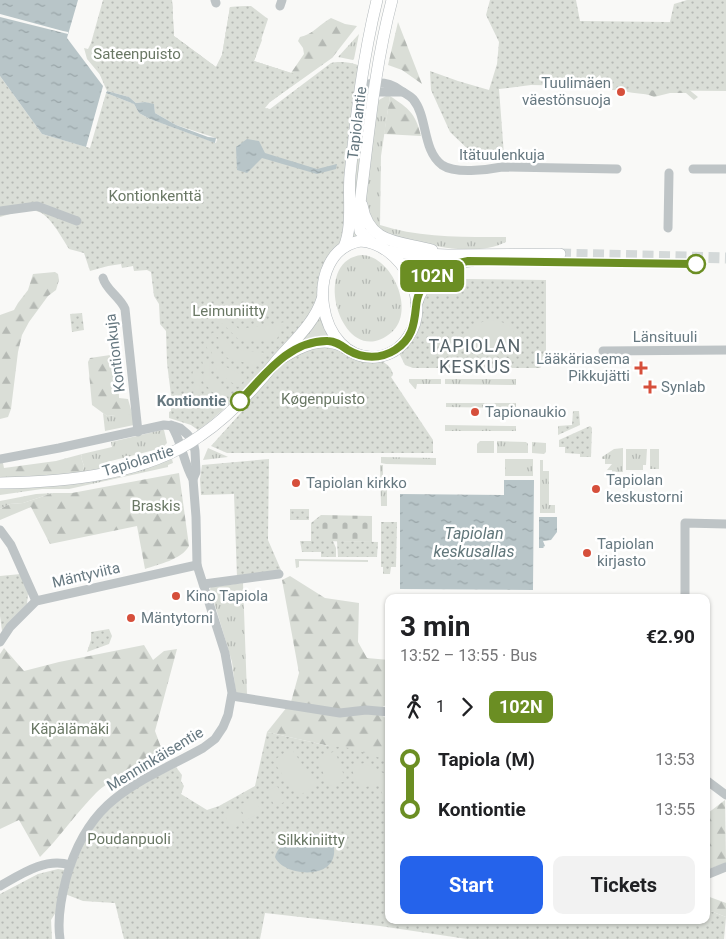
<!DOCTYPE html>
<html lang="en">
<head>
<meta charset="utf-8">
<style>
  body { margin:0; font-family:Roboto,sans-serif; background:#f2f2f2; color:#202124; height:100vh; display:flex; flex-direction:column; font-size:19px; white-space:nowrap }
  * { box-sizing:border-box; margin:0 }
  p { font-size:16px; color:#757577 }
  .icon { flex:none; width:28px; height:28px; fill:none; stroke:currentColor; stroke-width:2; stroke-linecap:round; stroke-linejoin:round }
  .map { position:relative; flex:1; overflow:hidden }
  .side { position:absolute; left:385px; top:594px; width:325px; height:330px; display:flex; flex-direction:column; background:#fff; border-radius:10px; box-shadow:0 1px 4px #0004 }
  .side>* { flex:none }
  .badge { padding:0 10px; border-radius:8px; font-size:18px; line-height:32px }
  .map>.badge { position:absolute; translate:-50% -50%; box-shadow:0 0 0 2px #fff }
  .legs { display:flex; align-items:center; gap:8px; height:55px; padding:0 15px; font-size:16px }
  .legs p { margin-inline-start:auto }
  .headline { display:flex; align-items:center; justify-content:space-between; height:85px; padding:0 15px }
  h1 { font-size:28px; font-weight:700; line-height:38px }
  .primary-button { display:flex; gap:10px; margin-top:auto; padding:10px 15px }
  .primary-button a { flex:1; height:58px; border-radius:10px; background:#2563eb; color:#fff; font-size:20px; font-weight:700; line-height:58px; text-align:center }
  .primary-button a+a { background:#f2f2f2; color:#202124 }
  ul { padding:0 15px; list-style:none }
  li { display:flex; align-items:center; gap:18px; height:50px; font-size:19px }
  li i { display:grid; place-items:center; width:8px; height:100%; margin:0 6px; background:currentColor }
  li i::after { content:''; width:12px; height:12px; margin:-6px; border:4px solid; border-radius:50%; background:#fff }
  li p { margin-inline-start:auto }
  li:first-child i { background:linear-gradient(#0000 50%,currentColor 0) }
  li:last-child i { background:linear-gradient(currentColor 50%,#0000 0) }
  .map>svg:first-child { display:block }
  .grass { fill:url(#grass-tufts) }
  .forest { fill:url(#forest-firs) }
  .cemetery { fill:url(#cemetery-stones) }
  .park { fill:url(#park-dots) }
  .garden { fill:#daded7 }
  .water { fill:url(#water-ripples) }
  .pier { fill:#f9f9f7 }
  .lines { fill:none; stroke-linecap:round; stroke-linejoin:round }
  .major-tunnel { stroke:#d4d9d9; stroke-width:11; stroke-dasharray:11 5.5; stroke-linecap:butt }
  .major-casing { stroke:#b2b8bb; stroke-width:12 }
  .minor { stroke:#bec4c6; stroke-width:9 }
  .major { stroke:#fff; stroke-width:11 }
  .line-1-casing { stroke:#fff; stroke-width:11 }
  .line-1 { stroke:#6b8e23; stroke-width:8 }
  .poi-dot { fill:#d64f3b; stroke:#fff; stroke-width:2 }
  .stop-1-dot { fill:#fff; stroke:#6b8e23; stroke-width:2.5 }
  .labels { text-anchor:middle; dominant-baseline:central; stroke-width:5; stroke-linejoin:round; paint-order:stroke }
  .park-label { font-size:15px; fill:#6a7865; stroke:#fff }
  .poi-label { font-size:15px; fill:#667880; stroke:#fff; text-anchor:start }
  .street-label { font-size:15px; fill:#667880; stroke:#fff }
  .stop-label { font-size:15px; font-weight:bold; fill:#667880; stroke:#fff; text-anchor:end }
  .water-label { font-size:16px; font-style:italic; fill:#61767a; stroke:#fff }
  .quarter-label { font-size:18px; letter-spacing:1px; fill:#58656b; stroke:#fff }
</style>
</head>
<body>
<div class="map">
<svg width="726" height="939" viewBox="0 0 726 939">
  <defs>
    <pattern id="grass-tufts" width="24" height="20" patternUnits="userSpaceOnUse" patternTransform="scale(1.25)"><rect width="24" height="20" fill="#daded7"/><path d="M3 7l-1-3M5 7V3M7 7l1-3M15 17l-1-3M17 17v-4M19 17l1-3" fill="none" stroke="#b5b9b4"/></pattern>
    <pattern id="forest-firs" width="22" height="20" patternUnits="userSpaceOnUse" patternTransform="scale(1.25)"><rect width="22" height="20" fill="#daded7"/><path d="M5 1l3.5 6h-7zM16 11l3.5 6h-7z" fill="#b5b9b4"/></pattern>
    <pattern id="cemetery-stones" width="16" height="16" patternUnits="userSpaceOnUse" patternTransform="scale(1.25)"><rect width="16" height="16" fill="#daded7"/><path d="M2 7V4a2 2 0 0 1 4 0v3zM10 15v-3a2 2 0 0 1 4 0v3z" fill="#b5b9b4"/></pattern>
    <pattern id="park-dots" width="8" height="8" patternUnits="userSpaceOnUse" patternTransform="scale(1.25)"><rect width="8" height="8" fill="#daded7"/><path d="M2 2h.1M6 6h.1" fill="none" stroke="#b5b9b4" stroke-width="1.8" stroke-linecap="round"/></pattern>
    <pattern id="water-ripples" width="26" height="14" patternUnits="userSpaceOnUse" patternTransform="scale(1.25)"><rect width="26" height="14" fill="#b8c5c8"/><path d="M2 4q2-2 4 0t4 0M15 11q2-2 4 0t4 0" fill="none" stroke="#99a5a8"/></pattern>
  </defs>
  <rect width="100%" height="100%" fill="#f9f9f7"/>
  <!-- grass -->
  <g class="grass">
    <polygon points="359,34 354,59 353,60 338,57"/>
    <polygon points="91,43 113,50 102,77 87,59 84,48 88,49"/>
    <polygon points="367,94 369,95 361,238 352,240 355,180 364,98"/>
    <path d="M386,96H390L381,156L380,225C420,238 465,237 506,237V242C470,260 416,241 379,232L365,204L377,101Z"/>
    <path d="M362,255C392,256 416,311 392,332C343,375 308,260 362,255Z"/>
    <polygon points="400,256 464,256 418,290"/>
    <polygon points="319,311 331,337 290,350"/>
    <polygon points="409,379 441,379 441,384 417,384 416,389 415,389 409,382"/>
    <polygon points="445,379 516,379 516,385 445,384"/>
    <polygon points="446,403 516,403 516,408 446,407"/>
    <polygon points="103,413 107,416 132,413 134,425 105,431"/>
    <polygon points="445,425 516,426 516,431 445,431"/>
    <polygon points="162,430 164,430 167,443 162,448 107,462 108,465 93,471 82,474 84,466 81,457 82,454 112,447 111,442"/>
    <polygon points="480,441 494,441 494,453 477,453 477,444"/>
    <polygon points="497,441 526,442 528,444 528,453 497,453"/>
    <polygon points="532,442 546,443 546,452 544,454 532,453"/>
    <polygon points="208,448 226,456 228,457 203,460"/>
    <polygon points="623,448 623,472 612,472 612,470 607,470 612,464 605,464 605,459 602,459 602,457 614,449"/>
    <polygon points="626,449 647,449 646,465 643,465 643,470 626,470"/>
    <rect x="650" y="449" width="9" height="20"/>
    <polygon points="381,457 436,458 436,465 386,464 381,463"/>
    <polygon points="172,459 173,463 168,465 168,467 69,489 42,489 0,495 0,487 154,465"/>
    <rect x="505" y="459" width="28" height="17"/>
    <polygon points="540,460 543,460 543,471 549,471 549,505 555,505 555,513 540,513"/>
    <polygon points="380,465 383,465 383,490 387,490 387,506 381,506"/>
    <polygon points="53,493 23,503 10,504 0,509 0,501 36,494"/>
    <polygon points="295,559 368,560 368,562 299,561 299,567 296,568"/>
    <polygon points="243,583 247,694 236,694 232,662 227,645 210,589 211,587"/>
  </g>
  <!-- forest -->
  <g class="forest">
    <path d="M103,0H172L174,36L216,67L222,55L230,7L251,6L249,15L262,40L254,61L291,73L304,54L303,48L298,41L300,37C312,35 320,24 331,18L345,24L357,26L332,58L270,102Z"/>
    <polygon points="398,22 422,84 402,70 388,65"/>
    <path d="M620,88H687L698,97L694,100L686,93H670L654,97C643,91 630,96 620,88Z"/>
    <path d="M390,96C409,109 415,112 421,136L384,134Z"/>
    <polygon points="55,272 58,274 59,280 56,290 48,296 29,322 22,335 18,352 11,409 8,417 0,419 0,315 14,310 18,303 28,290 33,274"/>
    <path d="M117,354L119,357L118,362L119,398L128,399L132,413C124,417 116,414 107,416L92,405L88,362L90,358Z"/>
    <polygon points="82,454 81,457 84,466 82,474 0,480 0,463 3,463 4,468 56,461"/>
    <path d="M179,473L189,546C181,560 159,564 145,569L137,526L50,544L31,507L0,520V509L10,504L23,503L53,493H72Z"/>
    <polygon points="290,576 325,598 359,603 358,642 367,658 389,660 389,703 381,708 381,715 389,720 389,776 329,746 267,732 291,702 299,673 282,580"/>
    <path d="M144,645L153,660L164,651L177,649L155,731L165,758C144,767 112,777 96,793C76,813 60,837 40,857L19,820L0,829V654L4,648L24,671L59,662Z"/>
    <polygon points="725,800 726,863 706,870 706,818 708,813"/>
    <polygon points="707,896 726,903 726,917 708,910"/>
  </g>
  <!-- cemetery -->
  <polygon class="cemetery" points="321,515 372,516 372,542 321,541"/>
  <!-- park -->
  <g class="park">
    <path d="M103,0H172L174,36L216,67L222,55L230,7L251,6L268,19L254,61L304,77L270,102L265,108L270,109L331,63C339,61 352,62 360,66L344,233L339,244L329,255L323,265L319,294L311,315L259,375L234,400L208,423L198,430L191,425L169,418V412L171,411L170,404L172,403L167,363L166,331L160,324L159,304L154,296L151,272L147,270L134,271L133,266L122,268L121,264L108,266L90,271L84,253L69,249C62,238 49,213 36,211C25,209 10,214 0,217V76L42,134L90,148L106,93L134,104L139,113L150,119L216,143L217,139L213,137L176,125L155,113L154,105L145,102L136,103L129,97L107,91L100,75L91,43Z"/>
    <polygon points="490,0 576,0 580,21 670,22 674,4 687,0 726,0 726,91 607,90 600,75 585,86 531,85 499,89 504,155 474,155 450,132 431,90 430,71 458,81 489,90 497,64 499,42 486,15"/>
    <polygon points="446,274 465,279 546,280 546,361 540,368 504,368 497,364 495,368 413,368 405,365 400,355 401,347 419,306 435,278"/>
    <polygon points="82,313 84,330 72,332 70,314"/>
    <path d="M317,344L382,361C388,365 392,368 393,375L391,377L433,440V453H227L211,446L247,406L246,403L284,361Z"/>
    <polygon points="573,411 579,411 580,425 558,435 558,426 572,425"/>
    <polygon points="590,426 592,428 591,457 580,457 580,454 565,453 565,447 559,447 559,440"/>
    <polygon points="269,459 268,540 281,570 237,577 234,494 201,495 200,479 202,465"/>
    <rect x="290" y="509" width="19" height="11"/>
    <polygon points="321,515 321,541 333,541 336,548 336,557 321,557 321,552 302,552 300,541 311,541 311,523"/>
    <polygon points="381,522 397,522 396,567 391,567 390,574 383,574 383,567 381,567"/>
    <polygon points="337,541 378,542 377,557 338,557"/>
    <polygon points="21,574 28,593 27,604 2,631 0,616 0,576"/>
    <polygon points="109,629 112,636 109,644 87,652 91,640 91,632"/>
    <path d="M267,732L329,746L350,748L389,761V920H706V894L708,910L726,917L724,939H467L380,926L265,913L260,939H124L115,903L83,901L65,894C75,861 87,829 112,805C130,788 154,778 176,767L182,775L181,781L184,786L181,794L207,810L219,806L255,786Z"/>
    <polygon points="58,869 65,870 56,912 51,920 52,939 0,939 0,894 38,874"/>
  </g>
  <!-- garden -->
  <g class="garden">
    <polygon points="224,316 239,329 285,322 276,341 239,340 223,324 216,323 215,319"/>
    <path d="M490,320C531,323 515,358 482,353C475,352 470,349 466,343L467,333L475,324Z"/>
    <polygon points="219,331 232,349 267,353 256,366 225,357 218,337 213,338 212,333"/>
    <polygon points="215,344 222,365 247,377 238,387 217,372 211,350 208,351 206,345"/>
    <polygon points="209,359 210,376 229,394 222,402 203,382 205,365 203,365 202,360"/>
    <polygon points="193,371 202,373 199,389 213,410 205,414 193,397 195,378 192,376"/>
    <polygon points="291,748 316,784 298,797 273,761"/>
    <polygon points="335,751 346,781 329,786 317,759"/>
    <polygon points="364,763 389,776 389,797 383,798 380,783 362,788 358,786 351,767"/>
    <polygon points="277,786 286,801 275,807 267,791"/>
    <polygon points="254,798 262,812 246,820 239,805"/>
    <polygon points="235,808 243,824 230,829 224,812"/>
  </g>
  <!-- water -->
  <g class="water">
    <polygon points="0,0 78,0 67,38 103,86 86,147 42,134 0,76"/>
    <polygon points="107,91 129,97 136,103 145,102 154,104 155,113 176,125 208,137 216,138 215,143 150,119 139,113 134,104 106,93"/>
    <polygon points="247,139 259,141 265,153 317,169 337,164 336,169 317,174 262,158 247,173 237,170 236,147"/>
    <polygon points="504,480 534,480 533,590 400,589 400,494 504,495"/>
    <polygon points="539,517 557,517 557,532 551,540 543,541 545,546 543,547 544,548 539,548"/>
    <path d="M314,834L329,836C333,842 335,847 334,854C331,881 282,875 275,857C279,841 300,836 314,834Z"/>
  </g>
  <!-- pier -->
  <polygon class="pier" points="0,14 63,31 68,32 68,34 0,17"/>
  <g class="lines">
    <!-- major-tunnel -->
    <polyline class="major-tunnel" points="560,254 726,258"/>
    <defs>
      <g id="major">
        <path d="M362,205C369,245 400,241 432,250"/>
        <path d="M360,241C402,243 433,303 408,337C401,348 390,355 377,357C316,363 301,252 360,241Z"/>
        <path d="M371,242L360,231L358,218C368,145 373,72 392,0"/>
        <path d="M344,247C353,227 348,197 350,175C356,116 363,57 377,0"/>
        <polyline points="390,251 398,253 448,255 560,254"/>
        <path d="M416,305C425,278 443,262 471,261"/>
        <path d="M284,357C301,346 322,336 342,346"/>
        <path d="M0,483C65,482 146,475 200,436C230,416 256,387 278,359C294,341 315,322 322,299"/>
      </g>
    </defs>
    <!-- major casing -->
    <use href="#major" class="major-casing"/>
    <!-- minor -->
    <g class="minor">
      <polyline points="215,0 216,3"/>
      <polyline points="280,6 282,0"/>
      <path d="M361,86C375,81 388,81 400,90C404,93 409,95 413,99C428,117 422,150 442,165C455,174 487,170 502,167L617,169"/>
      <polyline points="369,89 373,92 403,92"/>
      <polyline points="693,169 726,169"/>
      <polyline points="0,211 37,206 77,221"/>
      <polyline points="668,228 669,173"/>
      <path d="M103,278C106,290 120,297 125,309L138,432"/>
      <polyline points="603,351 726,350"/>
      <path d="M171,425C182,441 183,462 193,479"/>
      <path d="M0,459L59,448L164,425L174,426L180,428L187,434L193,441L195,451L196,472L193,479L196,517L197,565L225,653L232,693L228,715L223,727L215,739L203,748C136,785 89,796 66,879C61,898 57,919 60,939"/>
      <polyline points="0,530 11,545 36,601"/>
      <polyline points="204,584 279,574"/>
      <polyline points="685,598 685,523 726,524"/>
      <polyline points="0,642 10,627 36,601 197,565"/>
      <polyline points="232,696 340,713 366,710 389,712"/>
      <polyline points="706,780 726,795"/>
      <polyline points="706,875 726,867"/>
      <path d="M0,886C21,874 46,857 70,865"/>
    </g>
    <!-- major -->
    <use href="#major" class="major"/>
  </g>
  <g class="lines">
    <defs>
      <path id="line-1" d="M240,401C264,376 289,340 328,341C336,341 342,346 348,350C363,359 381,359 395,350C412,339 414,326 416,307C418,279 443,265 468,261L696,264"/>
    </defs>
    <!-- line-1 casing -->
    <use href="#line-1" class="line-1-casing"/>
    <!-- line-1 -->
    <use href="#line-1" class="line-1"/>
  </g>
  <!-- markers -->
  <g class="poi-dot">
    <circle cx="621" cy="92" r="5"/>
    <path d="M638.5 360.5h5v5h5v5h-5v5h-5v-5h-5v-5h5z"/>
    <path d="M647.5 379.5h5v5h5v5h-5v5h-5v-5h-5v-5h5z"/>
    <circle cx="475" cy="412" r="5"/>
    <circle cx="296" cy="483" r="5"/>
    <circle cx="596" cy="489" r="5"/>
    <circle cx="587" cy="553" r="5"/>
    <circle cx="176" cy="596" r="5"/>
    <circle cx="131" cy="618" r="5"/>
  </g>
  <g class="stop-1-dot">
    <circle cx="696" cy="264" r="9"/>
    <circle cx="240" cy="401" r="9"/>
  </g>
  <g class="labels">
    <!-- park labels -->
    <g class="park-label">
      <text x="137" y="54">Sateenpuisto</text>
      <text x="155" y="196">Kontionkenttä</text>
      <text x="229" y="311">Leimuniitty</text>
      <text x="323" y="399">Køgenpuisto</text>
      <text x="156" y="506">Braskis</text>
      <text x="70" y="729">Käpälämäki</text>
      <text x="129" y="839">Poudanpuoli</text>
      <text x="311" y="840">Silkkiniitty</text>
    </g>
    <!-- poi labels -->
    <g class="poi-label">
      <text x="611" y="83" text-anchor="end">Tuulimäen<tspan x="611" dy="17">väestönsuoja</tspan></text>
      <text x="630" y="359" text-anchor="end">Lääkäriasema<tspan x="630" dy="17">Pikkujätti</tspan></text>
      <text x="661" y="387">Synlab</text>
      <text x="485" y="412">Tapionaukio</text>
      <text x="606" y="480">Tapiolan<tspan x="606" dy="17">keskustorni</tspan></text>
      <text x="306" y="483">Tapiolan kirkko</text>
      <text x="597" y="544">Tapiolan<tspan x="597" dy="17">kirjasto</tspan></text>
      <text x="186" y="596">Kino Tapiola</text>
      <text x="141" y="618">Mäntytorni</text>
    </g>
    <!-- street labels -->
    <g class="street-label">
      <text transform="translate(357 123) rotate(-83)">Tapiolantie</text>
      <text x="502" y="155">Itätuulenkuja</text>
      <text x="665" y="337">Länsituuli</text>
      <text transform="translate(115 353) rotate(-97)">Kontionkuja</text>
      <text transform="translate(138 461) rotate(-17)">Tapiolantie</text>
      <text transform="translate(86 575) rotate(-13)">Mäntyviita</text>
      <text transform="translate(155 759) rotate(-31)">Menninkäisentie</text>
    </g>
    <!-- stop labels -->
    <g class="stop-label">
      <text x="226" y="401">Kontiontie</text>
    </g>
    <!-- water labels -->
    <g class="water-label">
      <text x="474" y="533">Tapiolan<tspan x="474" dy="18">keskusallas</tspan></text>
    </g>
    <!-- quarter labels -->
    <g class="quarter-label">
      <text x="475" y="345">TAPIOLAN<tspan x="475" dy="21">KESKUS</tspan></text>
    </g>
  </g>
</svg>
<b class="badge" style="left:432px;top:276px;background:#6b8e23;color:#fff">102N</b>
<section class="side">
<div class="headline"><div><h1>3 min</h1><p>13:52 – 13:55 · Bus</p></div><b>€2.90</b></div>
<div class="legs"><svg class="icon" aria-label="walk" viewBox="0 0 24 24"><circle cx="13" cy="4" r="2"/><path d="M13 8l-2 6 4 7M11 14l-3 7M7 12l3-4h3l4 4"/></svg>1<svg class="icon" aria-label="forward" viewBox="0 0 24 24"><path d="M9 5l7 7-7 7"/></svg><b class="badge" style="background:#6b8e23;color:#fff">102N</b></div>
<ul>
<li><i style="color:#6b8e23"></i><b>Tapiola (M)</b><p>13:53</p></li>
<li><i style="color:#6b8e23"></i><b>Kontiontie</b><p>13:55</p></li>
</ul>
<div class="primary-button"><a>Start</a><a>Tickets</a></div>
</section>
</div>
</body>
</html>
